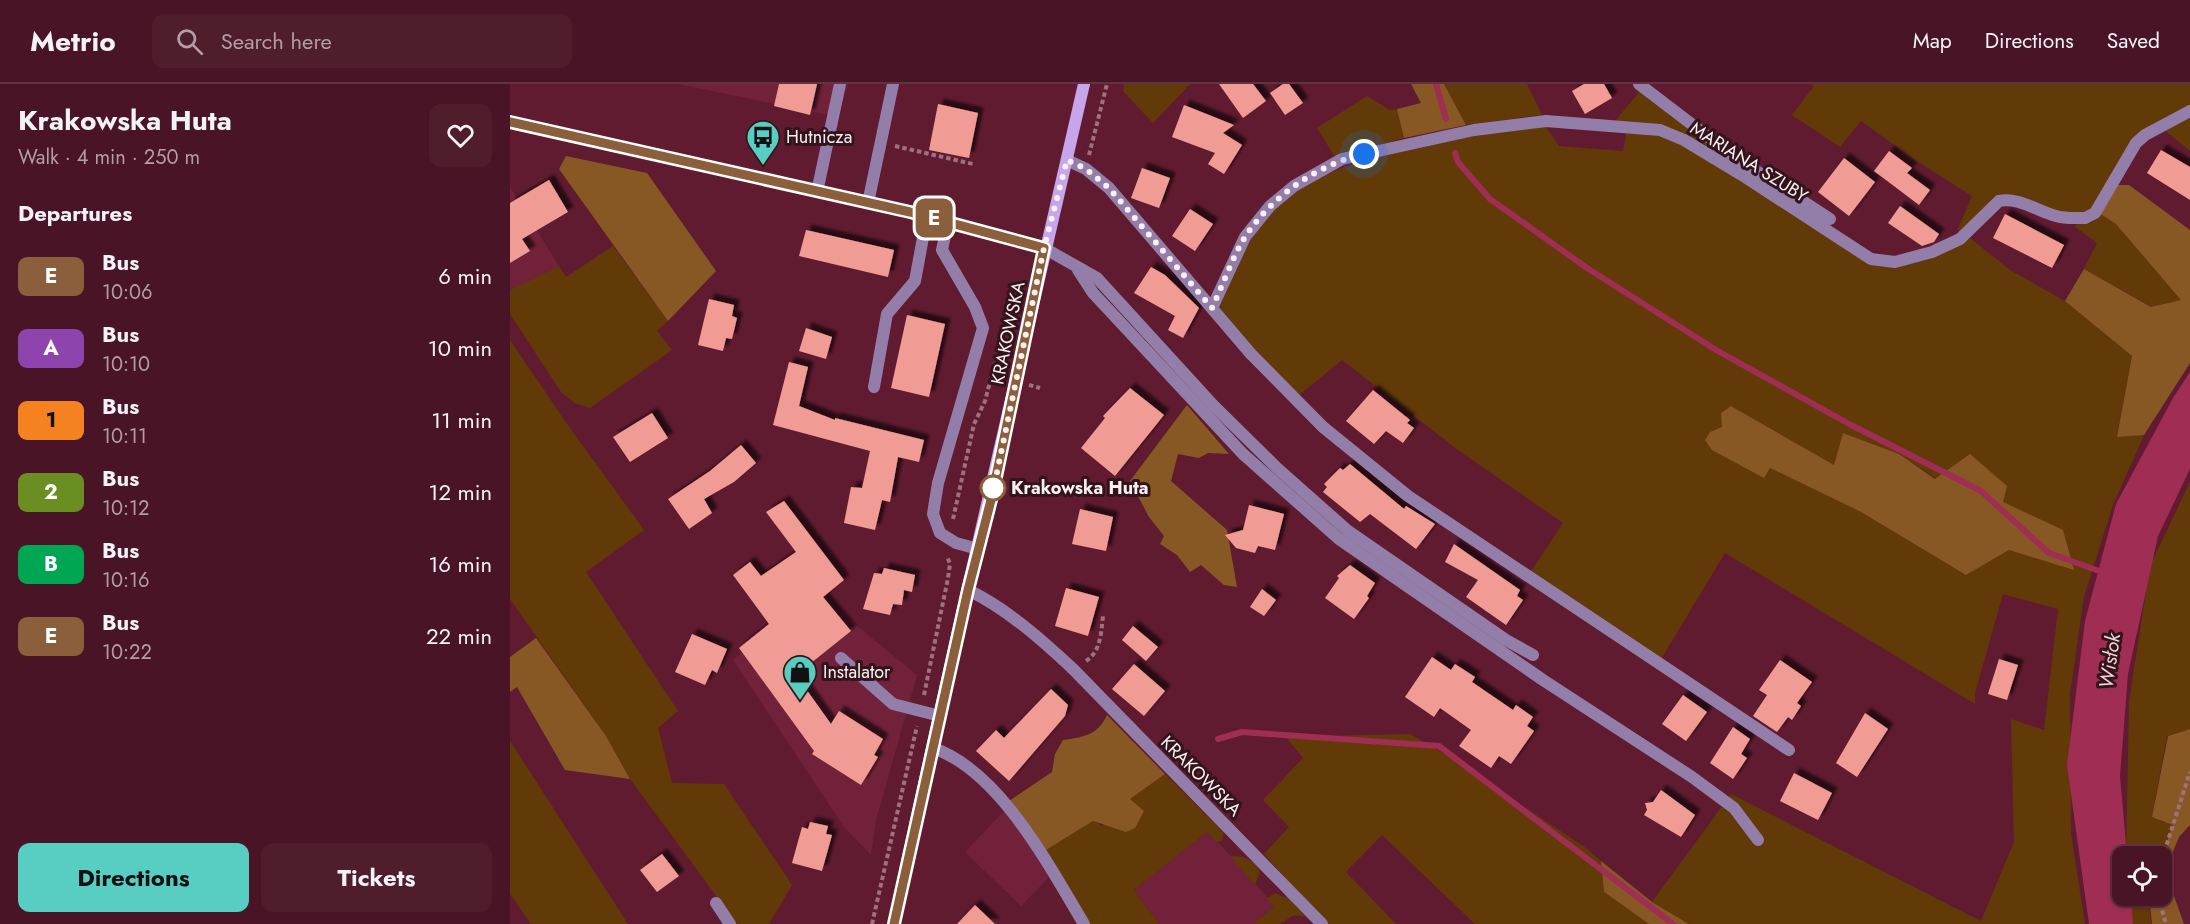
<!DOCTYPE html>
<html lang="en">
<head>
<meta charset="utf-8">
<style>
  body { margin:0; font-family:Jost,sans-serif; background:#501d2d; color:#f1f3f6; height:100vh; display:flex; flex-direction:column; font-size:22px; white-space:nowrap }
  * { box-sizing:border-box; margin:0 }
  p { font-size:20px; color:#b19ea7 }
  .icon { flex:none; width:33px; height:33px; fill:none; stroke:currentColor; stroke-width:2; stroke-linecap:round; stroke-linejoin:round }
  .map { position:relative; flex:1; overflow:hidden }
  .sheet { display:flex; flex-direction:column; background:#491425; width:510px }
  .sheet>* { flex:none }
  .badge { padding:0 12px; border-radius:9px; font-size:21px; line-height:39px }
  .buttons { position:absolute; left:1602px; top:762px; display:grid; gap:12px }
  .buttons a { display:grid; place-items:center; width:60px; height:60px; border-radius:12px; background:#491425; box-shadow:0 2px 4px #0004,0 0 0 2px #613342; font-size:30px }
  .you { position:absolute; width:30px; height:30px; margin:-15px; border:4px solid #fff; border-radius:50%; background:#1a73e8; box-shadow:0 0 0 9px #1a73e833 }
  .map>.badge { position:absolute; translate:-50% -50%; box-shadow:0 0 0 3px #fff }
  h2 { padding:0 18px; font-size:22px; line-height:54px }
  .round { display:grid; place-items:center; flex:none; width:63px; height:63px; border-radius:12px; background:#501d2d }
  .summary { display:flex; align-items:center; justify-content:space-between; height:102px; padding:0 18px }
  h1 { font-size:28px; font-weight:700; line-height:45px }
  .primary-button { display:flex; gap:12px; margin-top:auto; padding:12px 18px }
  .primary-button a { flex:1; height:69px; border-radius:12px; background:#57cec1; color:#111; font-size:24px; font-weight:700; line-height:69px; text-align:center }
  .primary-button a+a { background:#501d2d; color:#f1f3f6 }
  ul { padding:0; list-style:none }
  li { display:flex; align-items:center; gap:18px; height:72px; padding:0 18px }
  li div { flex:1 }
  li b { display:block; font-size:22px }
  li em { font-style:normal }
  li .badge { min-width:66px; font-weight:700; text-align:center }
  header { display:flex; align-items:center; gap:36px; box-sizing:border-box; height:84px; padding:0 30px; background:#491425; border-bottom:2px solid #613342 }
  header strong { font-size:28px }
  nav { display:flex; gap:33px; margin-inline-start:auto; font-size:21px }
  .search { width:420px; height:54px; background:#501d2d; display:flex; align-items:center; gap:15px; box-sizing:border-box; padding:0 21px; border-radius:12px; color:#b19ea7; font-size:22px }
  main { display:flex; flex:1; min-height:0 }
  .map>svg:first-child { display:block }
  .built { fill:#71223a }
  .green { fill:#613a08; fill-rule:evenodd }
  .forest { fill:#885824 }
  .water { fill:#a02d53 }
  .lines { fill:none; stroke-linecap:round; stroke-linejoin:round }
  .stream { stroke:#a02d53; stroke-width:6 }
  .building { fill:#f09c94; filter:url(#shadow) }
  .path { stroke:#9e717e; stroke-width:4; stroke-dasharray:4.5 3; stroke-linecap:butt }
  .service { stroke:#937eaa; stroke-width:12 }
  .minor { stroke:#937eaa; stroke-width:12 }
  .tertiary { stroke:#937eaa; stroke-width:12 }
  .secondary { stroke:#c6a5eb; stroke-width:12 }
  .line-casing { stroke:#fff; stroke-width:14 }
  .line { stroke:#8b5e3c; stroke-width:9 }
  .walk { stroke:#f9f0f1; stroke-width:6; stroke-dasharray:0 10.8 }
  .stop-dot { fill:#fff; stroke:#8b5e3c; stroke-width:3 }
  .labels { text-anchor:middle; dominant-baseline:central; stroke-width:6; stroke-linejoin:round; paint-order:stroke }
  .poi-label { font-size:18px; fill:#f9f0f1; stroke:#33141c; text-anchor:start }
  .street-label { font-size:18px; fill:#f9f0f1; stroke:#33141c }
  .stop-label { font-size:18px; font-weight:bold; fill:#f9f0f1; stroke:#33141c; text-anchor:start }
  .water-label { font-size:20px; font-style:italic; fill:#f4d4da; stroke:#33141c }
</style>
</head>
<body>
<header>
<strong>Metrio</strong>
<div class="search"><svg class="icon" aria-label="search" viewBox="0 0 24 24"><circle cx="10" cy="10" r="6"/><path d="M15 15l6 6"/></svg>Search here</div>
<nav><a>Map</a><a>Directions</a><a>Saved</a></nav>
</header>
<main>
<section class="sheet">
<div class="summary"><div><h1>Krakowska Huta</h1><p>Walk · 4 min · 250 m</p></div><a class="round"><svg class="icon" aria-label="heart" viewBox="0 0 24 24"><path d="M12 20l-8-8c-3-5 5-10 8-4 3-6 11-1 8 4z"/></svg></a></div>
<h2>Departures</h2>
<ul>
<li><span class="badge" style="background:#8b5e3c;color:#fff">E</span><div><b>Bus</b><p>10:06</p></div><em>6 min</em></li>
<li><span class="badge" style="background:#8e44ad;color:#fff">A</span><div><b>Bus</b><p>10:10</p></div><em>10 min</em></li>
<li><span class="badge" style="background:#f58220;color:#111">1</span><div><b>Bus</b><p>10:11</p></div><em>11 min</em></li>
<li><span class="badge" style="background:#6b8e23;color:#fff">2</span><div><b>Bus</b><p>10:12</p></div><em>12 min</em></li>
<li><span class="badge" style="background:#00a651;color:#fff">B</span><div><b>Bus</b><p>10:16</p></div><em>16 min</em></li>
<li><span class="badge" style="background:#8b5e3c;color:#fff">E</span><div><b>Bus</b><p>10:22</p></div><em>22 min</em></li>
</ul>
<div class="primary-button"><a>Directions</a><a>Tickets</a></div>
</section>
<div class="map">
<svg width="1680" height="840" viewBox="0 0 1680 840">
  <defs>
    <filter id="shadow"><feDropShadow dx="5.5" dy="-5.5" stdDeviation="1.5" flood-color="#0009"/></filter>
  </defs>
  <rect width="100%" height="100%" fill="#611b31"/>
  <!-- built -->
  <g class="built">
    <polygon points="168,0 338,0 328,33"/>
    <polygon points="0,103 49,182 0,206"/>
    <polygon points="312,499 319,519 407,591 366,736 361,771 334,743 223,576"/>
    <polygon points="494,727 516,753 539,793 511,822 455,768"/>
    <polygon points="698,747 765,822 743,840 649,840 624,806"/>
  </g>
  <!-- green -->
  <g class="green">
    <polygon points="614,0 680,0 643,39 613,7"/>
    <polygon points="934,0 1017,0 1032,31 956,41"/>
    <path d="M1302,0H1680V23L1647,39L1582,127C1555,137 1524,121 1498,112L1450,151L1448,145L1462,112L1405,76L1351,37L1330,63L1282,31L1304,2Z"/>
    <polygon points="1130,7 1286,118 1209,71 1105,37"/>
    <polygon points="857,12 880,26 887,25 894,54 825,73 807,44"/>
    <polygon points="1680,33 1680,67 1653,45"/>
    <path d="M1034,40L1049,62L1113,67L1117,46L1147,49L1173,59L1382,183L1460,154L1500,186L1555,217L1622,272L1607,352L1634,351L1603,421L1574,512L1560,610L1561,749L1575,840H1180L1142,818L1221,710L1471,837L1504,758L1501,635L1534,646L1548,525L1493,510L1465,609V620L1215,469L1150,577L1020,489L1053,439L948,366L832,276L788,312L707,224C722,192 735,160 757,132C810,68 955,55 1034,40ZM1221,322L1324,381L1333,350L1389,370L1564,485L1499,466L1456,491L1351,428L1260,384L1254,393L1200,348L1212,343Z"/>
    <polygon points="1589,129 1606,140 1672,216 1642,223 1574,185 1587,159 1564,142"/>
    <polygon points="103,162 158,237 147,247 162,266 80,324 65,319 51,308 0,230 0,206 49,182 56,193"/>
    <polygon points="0,256 57,340 134,446 76,488 168,627 148,644 162,699 214,700 282,801 259,840 227,840 120,695 96,652 0,515"/>
    <polygon points="1680,398 1680,645 1657,652 1642,732 1663,740 1658,753 1655,787 1652,788 1652,772 1616,772 1619,618 1640,482"/>
    <polygon points="900,650 938,672 1076,764 1091,777 1094,808 1139,840 965,840 872,751 836,788 886,840 816,840 754,770 779,743 753,716 793,674 776,653"/>
    <polygon points="0,657 118,840 21,840 0,810"/>
    <polygon points="655,690 713,748 712,757 707,758 697,748 624,806 649,840 580,840 536,766 583,737 593,742 620,715"/>
    <path d="M720,772C734,772 742,775 750,787L745,801Z"/>
    <polygon points="766,809 775,814 778,812 796,833 784,831 770,840 743,840 764,823 757,814"/>
    <polygon points="1617,812 1638,812 1641,840 1622,840"/>
  </g>
  <!-- forest -->
  <g class="forest">
    <polygon points="901,0 934,0 956,41 894,54 887,25 911,19"/>
    <polygon points="56,72 137,89 206,187 158,237 49,85"/>
    <polygon points="1608,101 1619,101 1680,146 1680,279 1634,351 1607,353 1622,272 1555,217 1574,185 1641,223 1671,216 1606,140 1589,129"/>
    <polygon points="677,321 719,370 698,369 689,374 668,370 661,397 717,446 727,503 714,501 691,481 680,488 667,471 650,460 654,452 639,433 620,397"/>
    <polygon points="1221,322 1324,381 1333,349 1389,370 1425,395 1460,370 1497,402 1493,418 1553,446 1564,486 1499,466 1456,491 1351,428 1260,384 1254,394 1202,366 1195,356 1200,348 1212,343 1211,329"/>
    <polygon points="26,554 96,652 120,695 55,686 7,603 0,608 0,573"/>
    <path d="M597,631L655,690L620,715L634,727L625,744L616,748L583,737L536,766L499,717L542,688L545,670L553,656C574,653 588,651 597,631Z"/>
    <polygon points="1680,645 1680,741 1669,753 1655,787 1674,840 1642,840 1639,812 1652,812 1652,788 1655,787 1658,753 1663,741 1642,733 1658,652"/>
    <polygon points="1091,777 1142,818 1179,840 1139,840 1094,808"/>
  </g>
  <!-- water -->
  <polygon class="water" points="1680,288 1680,385 1648,452 1618,590 1610,692 1617,772 1612,772 1612,812 1621,812 1623,840 1579,840 1557,681 1575,537 1606,420 1663,314"/>
  <g class="lines">
    <!-- stream -->
    <g class="stream">
      <polyline points="926,0 936,35"/>
      <polyline points="945,69 948,78 980,115 1077,184 1206,266 1341,341 1471,407 1539,469 1595,489"/>
      <polyline points="708,655 732,648 929,662 1163,840"/>
    </g>
  </g>
  <!-- building -->
  <g class="building">
    <polygon points="269,0 307,0 300,31 264,22"/>
    <polygon points="709,0 743,0 756,17 733,34"/>
    <polygon points="773,0 779,0 793,19 775,31 760,9"/>
    <polygon points="1074,0 1094,0 1102,14 1075,30 1062,7"/>
    <polygon points="428,20 468,29 459,74 419,66"/>
    <polygon points="674,21 724,41 713,49 732,61 714,90 698,80 705,69 662,53"/>
    <polygon points="1651,66 1680,83 1680,116 1637,89"/>
    <polygon points="1379,67 1402,84 1397,89 1420,106 1409,121 1364,87"/>
    <polygon points="1334,74 1365,98 1339,132 1308,108"/>
    <polygon points="632,84 660,94 649,124 621,114"/>
    <polygon points="39,96 58,128 12,155 20,167 0,179 0,119"/>
    <polygon points="1390,122 1429,150 1424,158 1412,162 1378,139"/>
    <polygon points="680,125 703,140 685,167 662,152"/>
    <polygon points="1495,130 1554,161 1542,184 1483,154"/>
    <polygon points="296,146 384,166 378,193 289,172"/>
    <polygon points="641,183 655,191 689,224 673,254 658,246 665,232 624,209"/>
    <polygon points="199,215 224,221 222,232 227,234 222,255 216,254 213,267 188,261"/>
    <polygon points="397,231 435,240 419,313 381,304"/>
    <polygon points="296,244 322,253 316,275 289,267"/>
    <polygon points="279,278 298,283 289,322 325,336 325,334 414,356 409,378 388,373 380,418 372,416 365,446 334,439 341,403 352,404 360,367 263,341"/>
    <polygon points="620,304 654,331 605,392 571,364 595,334 593,332"/>
    <polygon points="863,306 900,336 897,339 904,344 893,359 876,347 864,360 836,337"/>
    <polygon points="142,329 158,354 120,378 103,353"/>
    <polygon points="231,361 246,379 224,398 194,415 202,429 179,445 158,415 200,387"/>
    <polygon points="840,380 894,425 896,422 925,440 906,465 860,430 850,438 813,408 817,403 814,400 830,384 833,386"/>
    <polygon points="274,417 334,496 313,513 341,547 286,591 321,640 329,627 373,655 364,671 368,673 351,701 302,670 304,667 229,564 259,540 223,491 240,478 251,492 286,468 256,428"/>
    <polygon points="739,421 774,430 765,466 748,462 745,469 726,464 715,451 733,446"/>
    <polygon points="570,425 603,433 596,467 562,460"/>
    <polygon points="944,460 1010,506 1007,512 1013,516 996,541 956,513 968,496 935,478"/>
    <polygon points="840,481 865,499 857,512 859,514 844,535 815,514 829,494 827,492"/>
    <polygon points="374,484 405,491 402,508 394,506 392,521 383,520 380,531 353,525 364,489 372,490"/>
    <polygon points="556,504 589,513 578,552 545,542"/>
    <polygon points="752,505 766,516 754,532 740,523"/>
    <polygon points="623,542 648,563 636,577 612,556"/>
    <polygon points="182,550 217,565 207,589 202,586 195,601 165,588"/>
    <polygon points="922,573 941,586 945,580 965,593 962,598 1003,626 1006,621 1023,633 1017,642 1024,647 1001,680 989,672 981,684 949,662 961,646 930,624 924,633 895,613"/>
    <polygon points="1489,575 1508,581 1497,616 1478,610"/>
    <polygon points="1270,576 1302,598 1287,619 1291,622 1282,636 1278,633 1267,648 1243,632 1257,611 1249,606"/>
    <polygon points="624,580 655,607 634,632 602,605"/>
    <polygon points="541,605 558,621 555,632 499,697 466,667 486,646 494,654"/>
    <polygon points="1173,611 1197,628 1176,657 1152,640"/>
    <polygon points="1355,629 1378,645 1347,693 1326,679"/>
    <polygon points="1223,643 1240,655 1231,670 1237,674 1223,695 1200,679"/>
    <polygon points="1284,689 1322,709 1308,736 1270,717"/>
    <polygon points="1151,706 1185,731 1171,753 1134,731 1137,726 1135,719 1143,718"/>
    <polygon points="300,738 318,742 316,750 322,751 312,787 282,779 292,743 298,745"/>
    <polygon points="152,770 169,792 147,808 130,786"/>
    <polygon points="465,821 485,840 447,840"/>
  </g>
  <g class="lines">
    <!-- path -->
    <g class="path">
      <polyline points="385,62 463,80"/>
      <polyline points="579,71 597,0"/>
      <polyline points="519,301 530,304"/>
      <polyline points="443,435 464,340 475,317 493,248"/>
      <path d="M576,577C591,567 591,549 593,532"/>
      <polyline points="414,611 438,494 440,480 437,472"/>
      <polyline points="1652,775 1680,688"/>
      <polyline points="1648,812 1656,840"/>
      <polyline points="362,840 407,642"/>
    </g>
    <!-- service -->
    <g class="service">
      <polyline points="1129,0 1222,71 1320,135"/>
      <polyline points="557,76 576,85 599,104 741,270 813,343 898,412 1279,666"/>
      <polyline points="307,108 330,0"/>
      <polyline points="358,119 383,0"/>
      <polyline points="438,137 432,166 465,223 473,244 428,399 423,430 430,449 446,459 468,465"/>
      <polyline points="534,164 587,194 703,321 768,385 838,447 996,556 1023,571"/>
      <polyline points="568,186 583,209 733,370 829,455 1033,596 1182,693 1224,724 1248,756"/>
      <path d="M702,224L735,153L760,122L784,102L832,75L964,46L1036,37L1150,46L1174,56L1232,91L1361,175L1385,178L1422,168L1450,155L1489,117C1509,113 1527,127 1546,132C1555,135 1566,134 1575,134"/>
      <polyline points="364,303 377,230 405,197 417,132"/>
      <path d="M458,506C496,524 532,556 563,585L812,840"/>
      <polyline points="331,574 383,620 430,632"/>
      <path d="M423,664C490,687 539,782 574,840"/>
      <polyline points="206,819 220,840"/>
    </g>
    <!-- minor -->
    <polyline class="minor" points="1575,134 1585,129 1626,59 1635,51 1680,27"/>
    <!-- tertiary -->
    <polyline class="tertiary" points="0,38 417,132 534,164"/>
    <!-- secondary -->
    <path class="secondary" d="M384,840C443,559 510,280 574,0"/>
  </g>
  <g class="lines">
    <defs>
      <polyline id="line" points="0,38 400,128 534,164 482,412 458,506 384,840"/>
    </defs>
    <!-- line casing -->
    <use href="#line" class="line-casing"/>
    <!-- line -->
    <use href="#line" class="line"/>
    <!-- walk -->
    <path class="walk" d="M483,404L482,412L534,164L557,76L576,85L599,104L702,224C713,201 722,174 735,153C761,113 808,80 854,70"/>
  </g>
  <!-- icons -->
  <defs>
    <symbol id="bus-pin" viewBox="-11 -11 22 30"><path d="M0 17L-7.5 6A9.5 9.5 0 1 1 7.5 6Z" fill="#57cec1" stroke="#33141c"/><path d="M-5-6H5V4H4V6H2V4H-2V6H-4V4H-5ZM-3.5-4V0h7V-4ZM-3.5 1.2v1.5H-2V1.2ZM2 1.2v1.5H3.5V1.2Z" fill="#111"/></symbol>
    <symbol id="shop-pin" viewBox="-11 -11 22 30"><path d="M0 17L-7.5 6A9.5 9.5 0 1 1 7.5 6Z" fill="#57cec1" stroke="#33141c"/><path d="M-5-2.5h2.3a2.7 3.5 0 0 1 5.4 0H5L5.5 6h-11ZM-1.5-2.5h3a1.5 2.3 0 0 0-3 0Z" fill="#111"/></symbol>
  </defs>
  <g fill-rule="evenodd">
    <use href="#bus-pin" x="234" y="34" width="38" height="52"/>
    <use href="#shop-pin" x="271" y="569" width="38" height="52"/>
  </g>
  <!-- markers -->
  <circle class="stop-dot" cx="483" cy="404" r="12"/>
  <g class="labels">
    <!-- poi labels -->
    <g class="poi-label">
      <text x="276" y="53">Hutnicza</text>
      <text x="313" y="588">Instalator</text>
    </g>
    <!-- street labels -->
    <g class="street-label">
      <text transform="translate(1239 78) rotate(32)">MARIANA SZUBY</text>
      <text transform="translate(498 249) rotate(-78)">KRAKOWSKA</text>
      <text transform="translate(691 692) rotate(45)">KRAKOWSKA</text>
    </g>
    <!-- stop labels -->
    <g class="stop-label">
      <text x="501" y="404">Krakowska Huta</text>
    </g>
    <!-- water labels -->
    <g class="water-label">
      <text transform="translate(1600 577) rotate(-82)">Wisłok</text>
    </g>
  </g>
</svg>
<div class="buttons">
<a><svg class="icon" aria-label="locate" viewBox="0 0 24 24"><circle cx="12" cy="12" r="6"/><path d="M12 2v4M12 18v4M2 12h4M18 12h4"/></svg></a>
</div>
<div class="you" style="left:854px;top:70px"></div>
<b class="badge" style="left:424px;top:134px;background:#8b5e3c;color:#fff">E</b>
</div>
</main>
</body>
</html>
